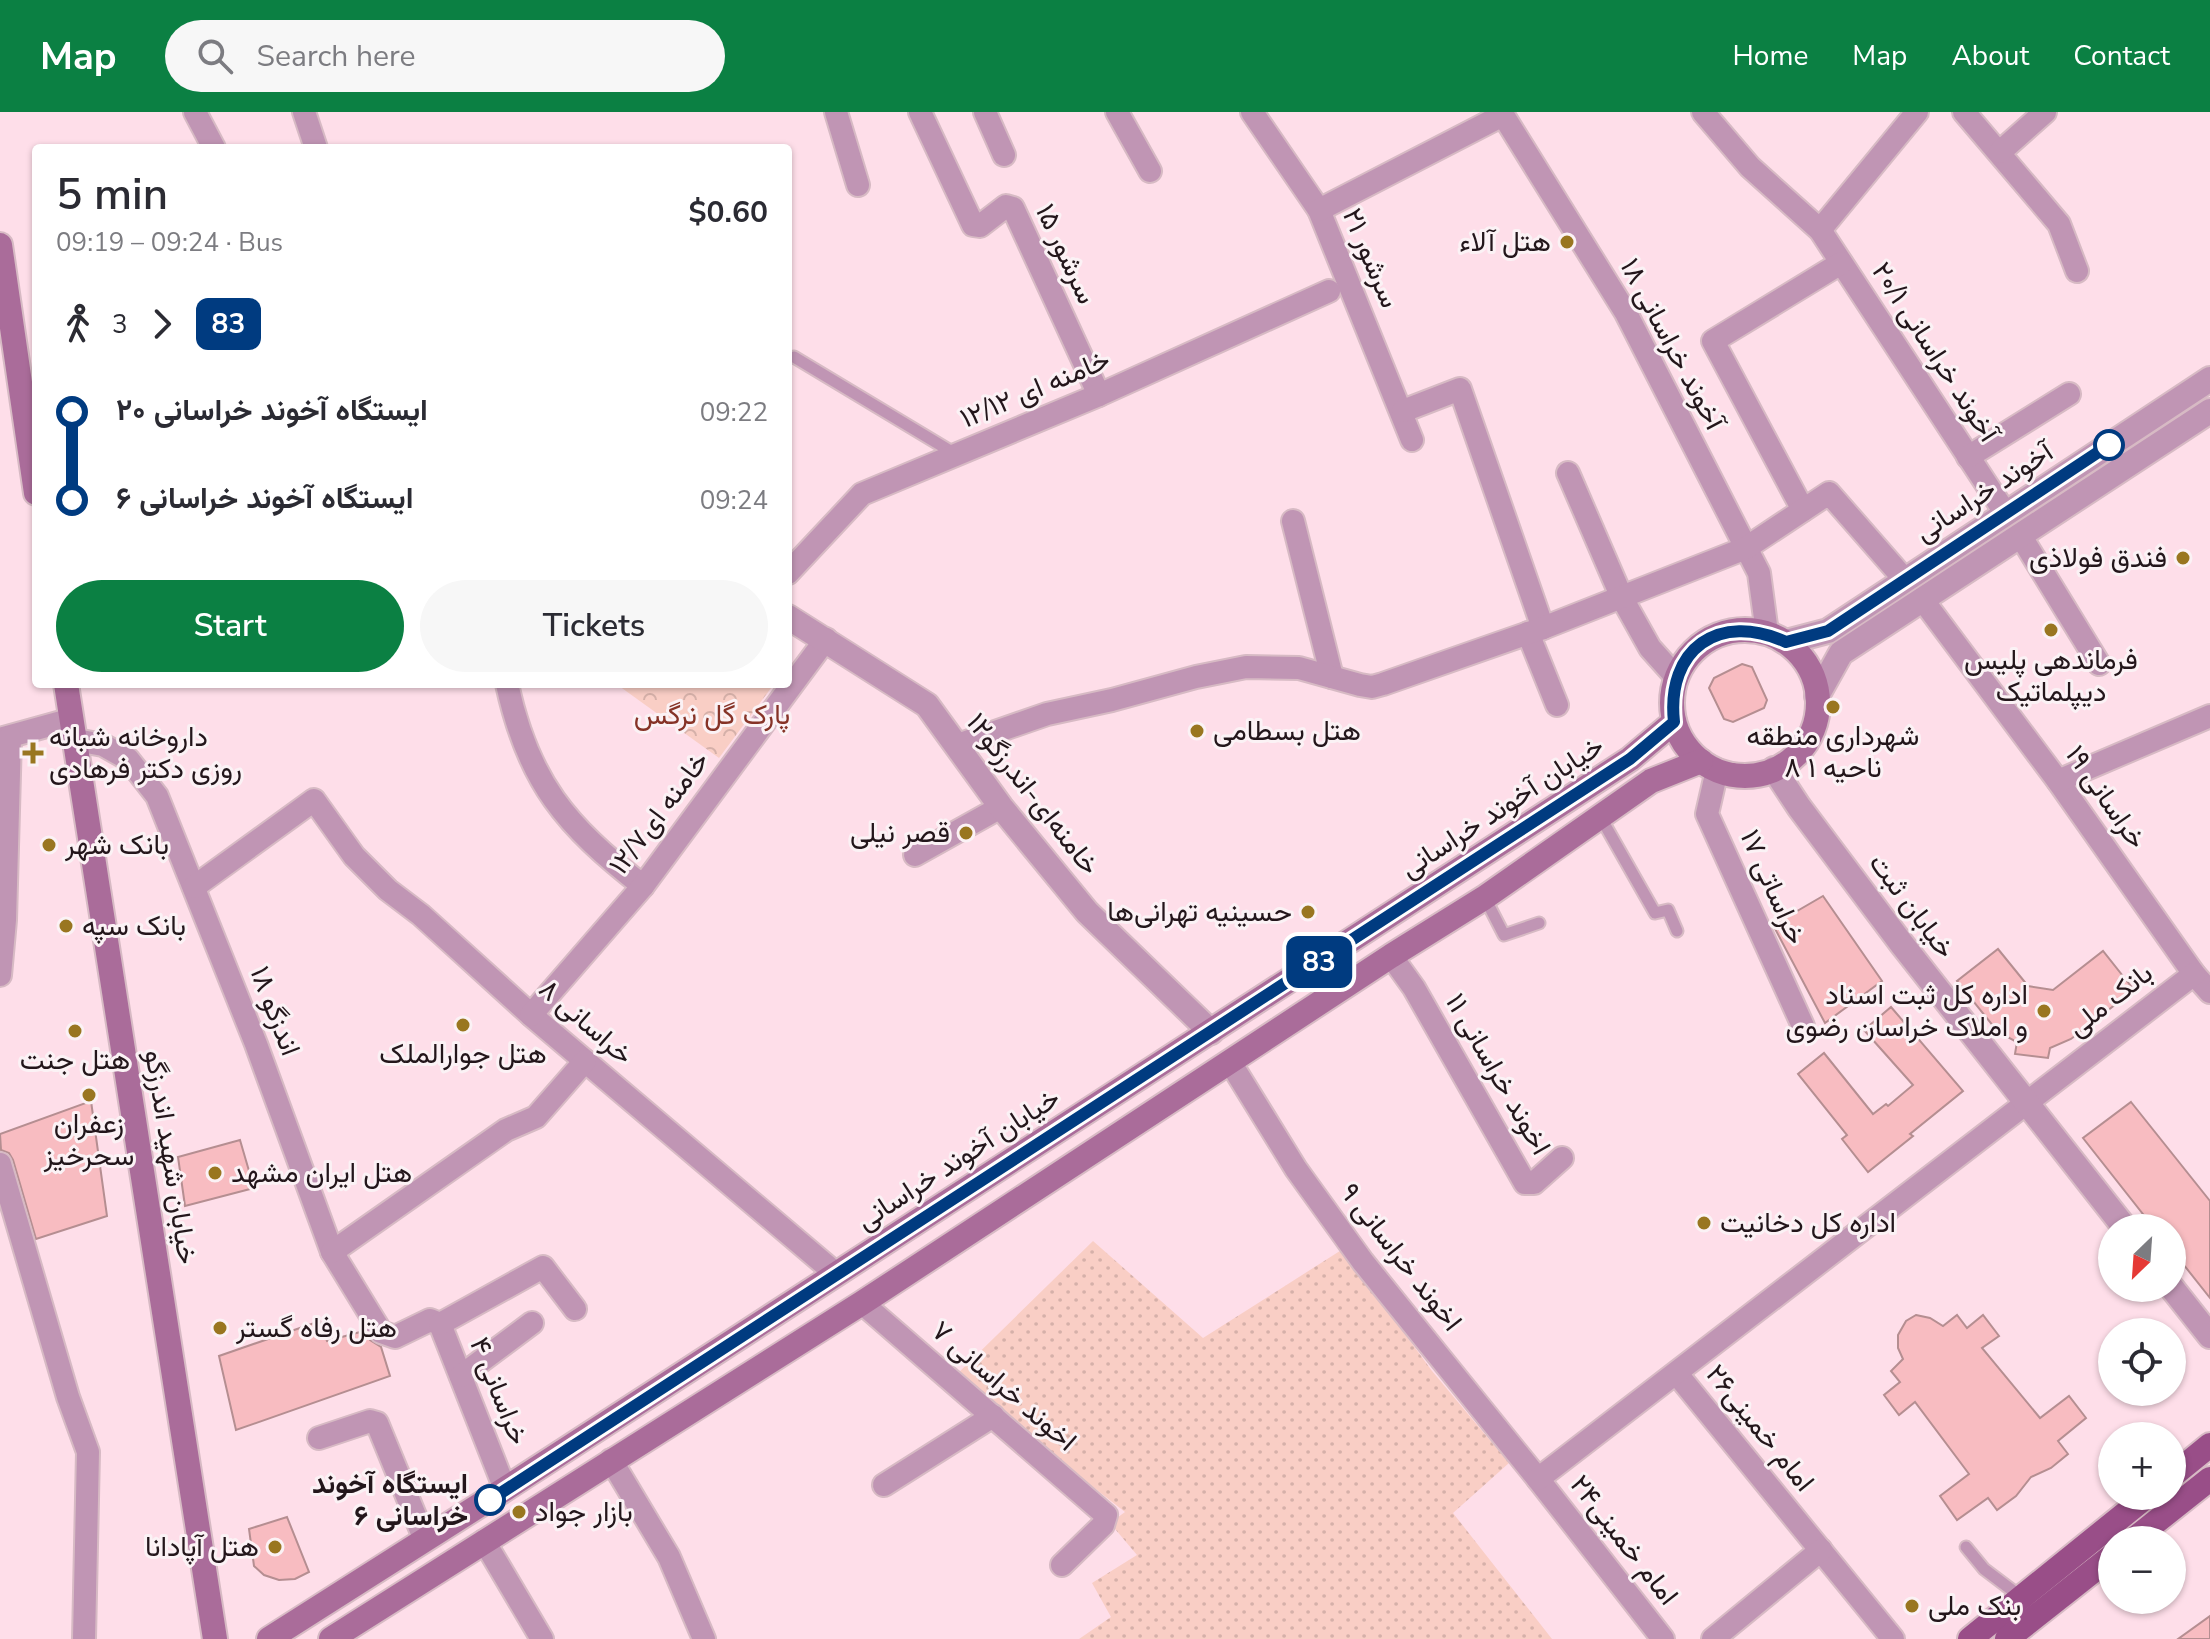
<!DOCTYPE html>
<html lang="en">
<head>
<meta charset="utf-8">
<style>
  body { margin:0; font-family:"Nunito Sans",Vazirmatn,sans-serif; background:#f7f7f7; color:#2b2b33; height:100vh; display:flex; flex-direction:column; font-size:30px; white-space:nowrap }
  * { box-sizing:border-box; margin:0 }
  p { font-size:26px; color:#7c7c81 }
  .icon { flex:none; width:44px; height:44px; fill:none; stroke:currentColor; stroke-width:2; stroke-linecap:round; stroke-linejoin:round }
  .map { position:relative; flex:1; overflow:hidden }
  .side { position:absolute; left:32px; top:32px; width:760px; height:544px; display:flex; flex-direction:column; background:#fff; border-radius:8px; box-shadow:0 2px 6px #0004 }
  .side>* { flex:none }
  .badge { padding:0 16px; border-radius:12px; font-size:28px; line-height:52px }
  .needle { width:52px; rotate:205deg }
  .fabs { position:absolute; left:2098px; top:1102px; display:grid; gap:16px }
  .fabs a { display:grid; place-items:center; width:88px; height:88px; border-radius:50%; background:#fff; box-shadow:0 2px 6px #0004; font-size:40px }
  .map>.badge { position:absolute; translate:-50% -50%; box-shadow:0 0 0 4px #fff }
  .legs { display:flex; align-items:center; gap:12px; height:88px; padding:0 24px; font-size:26px }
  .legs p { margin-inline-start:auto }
  .headline { display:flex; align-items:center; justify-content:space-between; height:136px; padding:0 24px }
  h1 { font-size:44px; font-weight:600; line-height:60px }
  .action { display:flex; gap:16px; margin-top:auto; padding:16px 24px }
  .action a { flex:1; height:92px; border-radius:48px; background:#0b8043; color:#fff; font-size:32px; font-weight:600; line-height:92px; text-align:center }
  .action a+a { background:#f7f7f7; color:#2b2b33 }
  ul { padding:0 24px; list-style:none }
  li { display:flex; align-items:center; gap:28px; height:88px; font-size:30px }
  li i { display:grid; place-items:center; width:12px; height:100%; margin:0 10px; background:currentColor }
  li i::after { content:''; width:20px; height:20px; margin:-10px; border:6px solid; border-radius:50%; background:#fff }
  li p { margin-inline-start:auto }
  li:first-child i { background:linear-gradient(#0000 50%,currentColor 0) }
  li:last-child i { background:linear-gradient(currentColor 50%,#0000 0) }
  header { display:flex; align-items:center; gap:48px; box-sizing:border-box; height:112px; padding:0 40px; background:#0b8043; color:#fff }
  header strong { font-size:38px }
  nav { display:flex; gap:44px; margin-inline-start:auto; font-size:28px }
  .search { width:560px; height:72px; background:#f7f7f7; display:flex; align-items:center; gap:20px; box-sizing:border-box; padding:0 28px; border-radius:44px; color:#7c7c81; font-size:30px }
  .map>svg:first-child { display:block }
  .forest { fill:url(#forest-crowns) }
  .garden { fill:url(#garden-dots) }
  .building { fill:#f8bcc1; stroke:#b58e91; stroke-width:2 }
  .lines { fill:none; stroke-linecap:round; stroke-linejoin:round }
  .service-casing { stroke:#d7bac4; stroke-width:15 }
  .minor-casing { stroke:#d7bac4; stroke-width:26 }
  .tertiary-casing { stroke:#d7bac4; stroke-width:28 }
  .secondary-casing { stroke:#d7bac4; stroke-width:28 }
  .primary-casing { stroke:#d7bac4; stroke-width:28 }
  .service { stroke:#c095b4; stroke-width:11 }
  .minor { stroke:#c095b4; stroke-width:22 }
  .tertiary { stroke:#c095b4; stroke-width:24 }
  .secondary { stroke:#aa6c9a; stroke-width:24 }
  .primary { stroke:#994e88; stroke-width:24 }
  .line-1-casing { stroke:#fff; stroke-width:18 }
  .line-1 { stroke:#003b80; stroke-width:12 }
  .poi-dot { fill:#997620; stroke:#fbf2f5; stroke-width:3 }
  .stop-1-dot { fill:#fff; stroke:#003b80; stroke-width:4 }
  .labels { text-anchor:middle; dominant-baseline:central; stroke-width:6; stroke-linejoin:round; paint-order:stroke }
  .poi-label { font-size:28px; fill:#23161b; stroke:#fbf2f5; text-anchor:start }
  .street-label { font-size:28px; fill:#23161b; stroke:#fbf2f5 }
  .park-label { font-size:28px; fill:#863327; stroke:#fbf2f5 }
  .stop-label { font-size:28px; font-weight:bold; fill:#23161b; stroke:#fbf2f5; text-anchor:end }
</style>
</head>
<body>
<header>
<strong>Map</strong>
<div class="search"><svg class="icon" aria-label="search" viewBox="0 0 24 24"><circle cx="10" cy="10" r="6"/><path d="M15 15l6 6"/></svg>Search here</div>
<nav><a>Home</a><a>Map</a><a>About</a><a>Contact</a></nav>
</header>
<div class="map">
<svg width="2210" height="1527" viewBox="0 0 2210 1527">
  <defs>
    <pattern id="forest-crowns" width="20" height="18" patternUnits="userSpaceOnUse" patternTransform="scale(2)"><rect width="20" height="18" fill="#f9cec5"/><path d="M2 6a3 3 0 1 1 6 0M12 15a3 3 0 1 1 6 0" fill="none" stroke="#d5b0a9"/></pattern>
    <pattern id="garden-dots" width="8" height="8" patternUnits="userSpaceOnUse" patternTransform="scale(2)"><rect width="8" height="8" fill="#f9cec5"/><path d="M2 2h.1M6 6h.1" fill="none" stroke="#d5b0a9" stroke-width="1.8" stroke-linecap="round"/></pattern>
  </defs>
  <rect width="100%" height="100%" fill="#fedee9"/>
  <!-- forest -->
  <polygon class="forest" points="620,572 774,572 719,646 619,574"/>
  <!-- garden -->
  <polygon class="garden" points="1093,1129 1203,1226 1343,1137 1432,1259 1509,1351 1453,1401 1552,1527 1079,1527 1111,1505 1092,1471 1137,1443 1110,1411 1125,1400 953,1266"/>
  <!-- building -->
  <g class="building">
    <polygon points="1742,552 1752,555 1767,588 1764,596 1733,610 1724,607 1709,576 1714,566"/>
    <polygon points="1823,784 1882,869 1825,911 1773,813"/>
    <polygon points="1998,837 2028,874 2053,878 2103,839 2134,878 2071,927 2050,936 2048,946 2015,942 2017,930 1998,920 1957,869"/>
    <polygon points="1891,895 1963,979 1910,1022 1913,1024 1868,1060 1842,1027 1847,1023 1798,962 1824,941 1873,1002 1886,992 1888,994 1913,973 1864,918"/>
    <polygon points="91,989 107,1104 36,1127 13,1048 9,1041 1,1038 0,1022"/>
    <polygon points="2131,990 2210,1089 2210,1186 2172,1138 2172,1116 2154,1116 2083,1026"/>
    <polygon points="240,1028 254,1076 185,1094 178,1045"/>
    <polygon points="1916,1203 1930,1206 1943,1214 1957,1203 1967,1216 1983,1203 1999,1224 1982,1236 2040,1306 2069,1284 2086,1306 2058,1329 2068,1342 2051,1356 2031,1365 2016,1384 1997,1398 1988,1386 1957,1408 1940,1384 1969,1362 1915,1290 1899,1303 1884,1283 1900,1270 1891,1259 1903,1247 1898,1236 1898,1223 1906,1209"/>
    <polygon points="320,1209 327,1229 364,1219 370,1228 381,1235 390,1264 236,1318 219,1244"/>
    <polygon points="287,1405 309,1460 295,1467 279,1468 264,1463 254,1454 249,1417"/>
    <polygon points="2210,1504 2210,1527 2178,1527"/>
  </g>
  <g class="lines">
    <defs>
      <g id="service">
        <polyline points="794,245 957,343"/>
        <polyline points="1601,706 1655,801 1668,798 1677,819"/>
        <polyline points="1485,786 1504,823 1539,811"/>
        <polyline points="1966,1435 1984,1457 2021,1485"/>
      </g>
      <g id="minor">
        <polyline points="195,0 214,36"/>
        <polyline points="304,0 316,36"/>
        <polyline points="836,0 858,73"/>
        <polyline points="920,0 973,113 980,114 1006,94 1013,96 1099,283"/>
        <polyline points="985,0 1004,43"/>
        <polyline points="1117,0 1150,59"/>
        <polyline points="1252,0 1319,98 1412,328"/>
        <polyline points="1703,0 1750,55 1820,118 2006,402"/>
        <polyline points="1964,0 2059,112 2077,159"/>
        <polyline points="2000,40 2045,0"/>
        <polyline points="1319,98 1503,3 1626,201 1759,461 1767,521"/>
        <polyline points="1820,118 1917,0"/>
        <polyline points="1403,299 1460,277 1543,516"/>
        <polyline points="1968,345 2069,282"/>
        <polyline points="1568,361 1622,486 1650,536 1676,565"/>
        <polyline points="1803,398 1713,229 1841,151"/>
        <polyline points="1293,409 1332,565"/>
        <polyline points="2020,423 2099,552"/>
        <polyline points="788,461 862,382 1099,283 1329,179"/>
        <polyline points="1922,487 2058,669 2194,862 2210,880"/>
        <polyline points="1528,521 1557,593"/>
        <path d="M507,572C528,670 566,714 643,774"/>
        <polyline points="0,627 72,607"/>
        <polyline points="76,628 103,633 128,647 157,684 256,932 332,1140 381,1220 395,1225 430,1208 440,1212 505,1377"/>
        <polyline points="958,633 1047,602 1112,588 1196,565 1246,555 1299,556 1360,573 1372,575 1383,572 1543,516 1746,436 1829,381 1905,468"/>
        <polyline points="1717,658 1707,702 1803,914"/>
        <polyline points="2058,669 2210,604"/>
        <polyline points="915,743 1001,695"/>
        <polyline points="194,775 314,688 354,744 388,778 421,803 531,903 835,1161"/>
        <polyline points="1391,844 1414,876 1525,1071 1534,1071 1562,1046"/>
        <polyline points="0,863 5,808 10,625"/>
        <polyline points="531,903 643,774 826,527"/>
        <polyline points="1230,950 1296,1057 1363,1150 1538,1367 1663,1527"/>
        <polyline points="0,1052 68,1285 88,1340 84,1527"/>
        <polyline points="332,1140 506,1018 536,1005 585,949"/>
        <polyline points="862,1191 1106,1403 1103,1413 1062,1453"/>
        <polyline points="440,1212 543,1155 575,1197"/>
        <polyline points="1677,1262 1893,1527"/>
        <polyline points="461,1264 532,1211"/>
        <polyline points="319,1326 370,1309 377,1311 425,1428"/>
        <polyline points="611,1348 669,1445 704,1527"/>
        <polyline points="1538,1367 2194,862"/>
        <polyline points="884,1373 993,1304"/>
        <polyline points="484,1429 542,1527"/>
        <polyline points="1713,1527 1821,1438"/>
      </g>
      <g id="tertiary">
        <polyline points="788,505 927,593 1001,695 1087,800 1211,920"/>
        <polyline points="1786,530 1828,519 2210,267"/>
        <polyline points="1817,584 1841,541 2210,299"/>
        <polyline points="1774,657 1799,695 1901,831 2125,1116"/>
        <polyline points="2172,1176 2210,1224"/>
      </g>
      <g id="secondary">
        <polyline points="0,133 36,381"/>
        <circle cx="1745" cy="591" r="73"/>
        <polyline points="66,572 215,1527"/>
        <polyline points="269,1527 505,1377 1630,647 1674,610"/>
        <polyline points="331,1527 862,1191 1391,844 1484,786 1651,669 1701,649"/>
      </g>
      <g id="primary">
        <polyline points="2172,1364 2210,1333"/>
        <polyline points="2133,1428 2210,1367"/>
        <polyline points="1970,1527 2147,1384"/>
        <polyline points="2007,1527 2112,1444"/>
      </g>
    </defs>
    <!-- service casing -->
    <use href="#service" class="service-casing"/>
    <!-- minor casing -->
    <use href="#minor" class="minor-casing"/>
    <!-- tertiary casing -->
    <use href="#tertiary" class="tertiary-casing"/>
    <!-- secondary casing -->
    <use href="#secondary" class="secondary-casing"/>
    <!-- primary casing -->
    <use href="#primary" class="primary-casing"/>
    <!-- service -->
    <use href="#service" class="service"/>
    <!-- minor -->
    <use href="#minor" class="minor"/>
    <!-- tertiary -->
    <use href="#tertiary" class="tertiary"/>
    <!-- secondary -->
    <use href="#secondary" class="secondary"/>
    <!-- primary -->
    <use href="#primary" class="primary"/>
  </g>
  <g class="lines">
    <defs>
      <path id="line-1" d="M490,1388L1630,647L1674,610C1666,537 1719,499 1786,530L1828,519L2109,333"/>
    </defs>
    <!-- line-1 casing -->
    <use href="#line-1" class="line-1-casing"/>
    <!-- line-1 -->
    <use href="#line-1" class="line-1"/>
  </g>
  <!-- markers -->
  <g class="poi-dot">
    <circle cx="1567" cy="130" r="8"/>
    <circle cx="2183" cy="446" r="8"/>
    <circle cx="2051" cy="518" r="8"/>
    <circle cx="1833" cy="595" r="8"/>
    <circle cx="1197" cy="619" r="8"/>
    <path d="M29 629h8v8h8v8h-8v8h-8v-8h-8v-8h8z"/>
    <circle cx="966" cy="721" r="8"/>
    <circle cx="49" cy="733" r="8"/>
    <circle cx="1308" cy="800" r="8"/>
    <circle cx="66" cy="814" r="8"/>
    <circle cx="2044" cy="899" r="8"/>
    <circle cx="463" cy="913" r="8"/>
    <circle cx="75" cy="919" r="8"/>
    <circle cx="89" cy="983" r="8"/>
    <circle cx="215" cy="1061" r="8"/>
    <circle cx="1704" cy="1111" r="8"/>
    <circle cx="220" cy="1216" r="8"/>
    <circle cx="519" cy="1400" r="8"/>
    <circle cx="275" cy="1435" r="8"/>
    <circle cx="1912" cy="1494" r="8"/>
  </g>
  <g class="stop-1-dot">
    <circle cx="2109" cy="333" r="14"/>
    <circle cx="490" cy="1388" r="14"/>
  </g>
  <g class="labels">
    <!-- poi labels -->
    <g class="poi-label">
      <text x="1551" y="130" text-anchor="end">هتل آلاء</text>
      <text x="2167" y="446" text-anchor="end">فندق فولاذی</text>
      <text x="2051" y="548" text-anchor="middle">فرماندهی پلیس<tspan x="2051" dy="32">دیپلماتیک</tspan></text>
      <text x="1213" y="619">هتل بسطامی</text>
      <text x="1833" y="624" text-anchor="middle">شهرداری منطقه<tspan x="1833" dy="32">۸ ناحیه ۱</tspan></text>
      <text x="49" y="625">داروخانه شبانه<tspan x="49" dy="32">روزی دکتر فرهادی</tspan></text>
      <text x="950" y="721" text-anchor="end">قصر نیلی</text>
      <text x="65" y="733">بانک شهر</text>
      <text x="1292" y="800" text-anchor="end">حسینیه تهرانی‌ها</text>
      <text x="82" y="814">بانک سپه</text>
      <text x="2028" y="883" text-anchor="end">اداره کل ثبت اسناد<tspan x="2028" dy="32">و املاک خراسان رضوی</tspan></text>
      <text x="463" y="942" text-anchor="middle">هتل جوارالملک</text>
      <text x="75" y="948" text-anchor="middle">هتل جنت</text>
      <text x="89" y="1012" text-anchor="middle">زعفران<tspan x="89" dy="32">سحرخیز</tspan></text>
      <text x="231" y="1061">هتل ایران مشهد</text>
      <text x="1720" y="1111">اداره کل دخانیت</text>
      <text x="236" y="1216">هتل رفاه گستر</text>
      <text x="535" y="1400">بازار جواد</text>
      <text x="259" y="1435" text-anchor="end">هتل آپادانا</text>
      <text x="1928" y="1494">بنک ملی</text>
    </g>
    <!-- street labels -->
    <g class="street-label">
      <text transform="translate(1066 142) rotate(65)">سرشور ۱۵</text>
      <text transform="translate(1371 146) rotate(67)">سرشور ۲۱</text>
      <text transform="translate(1672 232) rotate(62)">آخوند خراسانی ۱۸</text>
      <text transform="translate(1935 240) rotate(57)">آخوند خراسانی ۲۰/۱</text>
      <text transform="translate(1035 277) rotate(-23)">خامنه ای ۱۲/۱۲</text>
      <text transform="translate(1984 380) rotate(-33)">آخوند خراسانی</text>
      <text transform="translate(1033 682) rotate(52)">خامنه‌ای-اندرزگو۱۲</text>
      <text transform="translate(2106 685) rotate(55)">خراسانی ۱۹</text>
      <text transform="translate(1502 695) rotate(-33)">خیابان آخوند خراسانی</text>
      <text transform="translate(659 701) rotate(-53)">خامنه ای۱۲/۷</text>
      <text transform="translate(1773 775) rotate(66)">خراساتی ۱۷</text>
      <text transform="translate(1912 794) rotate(53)">خیابان ثبت</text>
      <text transform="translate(2110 888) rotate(-38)">بانک ملی</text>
      <text transform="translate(275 899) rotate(69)">اندزگو ۱۸</text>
      <text transform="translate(586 910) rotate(41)">خراسانی ۸</text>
      <text transform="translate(1498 962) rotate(60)">اخوند خراسانی ۱۱</text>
      <text transform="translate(171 1045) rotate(81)">خیابان شهید اندرزگو</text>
      <text transform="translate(958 1047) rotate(-33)">خیابان آخوند خراسانی</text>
      <text transform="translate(1401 1145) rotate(52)">اخوند خراسانی ۹</text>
      <text transform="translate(1004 1274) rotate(41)">اخوند خراسانی ۷</text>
      <text transform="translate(499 1279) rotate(68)">خراسانی ۴</text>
      <text transform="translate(1760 1316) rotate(51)">امام خمینی۲۶</text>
      <text transform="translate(1624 1428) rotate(52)">امام خمینی۲۴</text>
    </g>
    <!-- park labels -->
    <g class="park-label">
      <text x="712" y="603">پارک گل نرگس</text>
    </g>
    <!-- stop labels -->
    <g class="stop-label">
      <text x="468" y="1372">ایستگاه آخوند<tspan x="468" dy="32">خراسانی ۶</tspan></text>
    </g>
  </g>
</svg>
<div class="fabs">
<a><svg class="needle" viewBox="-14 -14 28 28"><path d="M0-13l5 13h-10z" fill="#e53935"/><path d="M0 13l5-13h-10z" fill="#7c7c81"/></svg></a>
<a><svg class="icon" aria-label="locate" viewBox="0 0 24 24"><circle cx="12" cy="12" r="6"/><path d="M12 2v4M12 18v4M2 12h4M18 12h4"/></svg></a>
<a>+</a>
<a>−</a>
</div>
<b class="badge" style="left:1319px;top:850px;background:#003b80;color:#fff">83</b>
<section class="side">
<div class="headline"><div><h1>5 min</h1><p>09:19 – 09:24 · Bus</p></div><b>$0.60</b></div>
<div class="legs"><svg class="icon" aria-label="walk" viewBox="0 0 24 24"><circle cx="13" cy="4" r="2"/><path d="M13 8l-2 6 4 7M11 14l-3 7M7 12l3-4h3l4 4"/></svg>3<svg class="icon" aria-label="forward" viewBox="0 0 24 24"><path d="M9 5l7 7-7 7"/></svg><b class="badge" style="background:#003b80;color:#fff">83</b></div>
<ul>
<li><i style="color:#003b80"></i><b>ایستگاه آخوند خراسانی ۲۰</b><p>09:22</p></li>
<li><i style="color:#003b80"></i><b>ایستگاه آخوند خراسانی ۶</b><p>09:24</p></li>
</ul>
<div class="action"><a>Start</a><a>Tickets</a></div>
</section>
</div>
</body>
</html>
